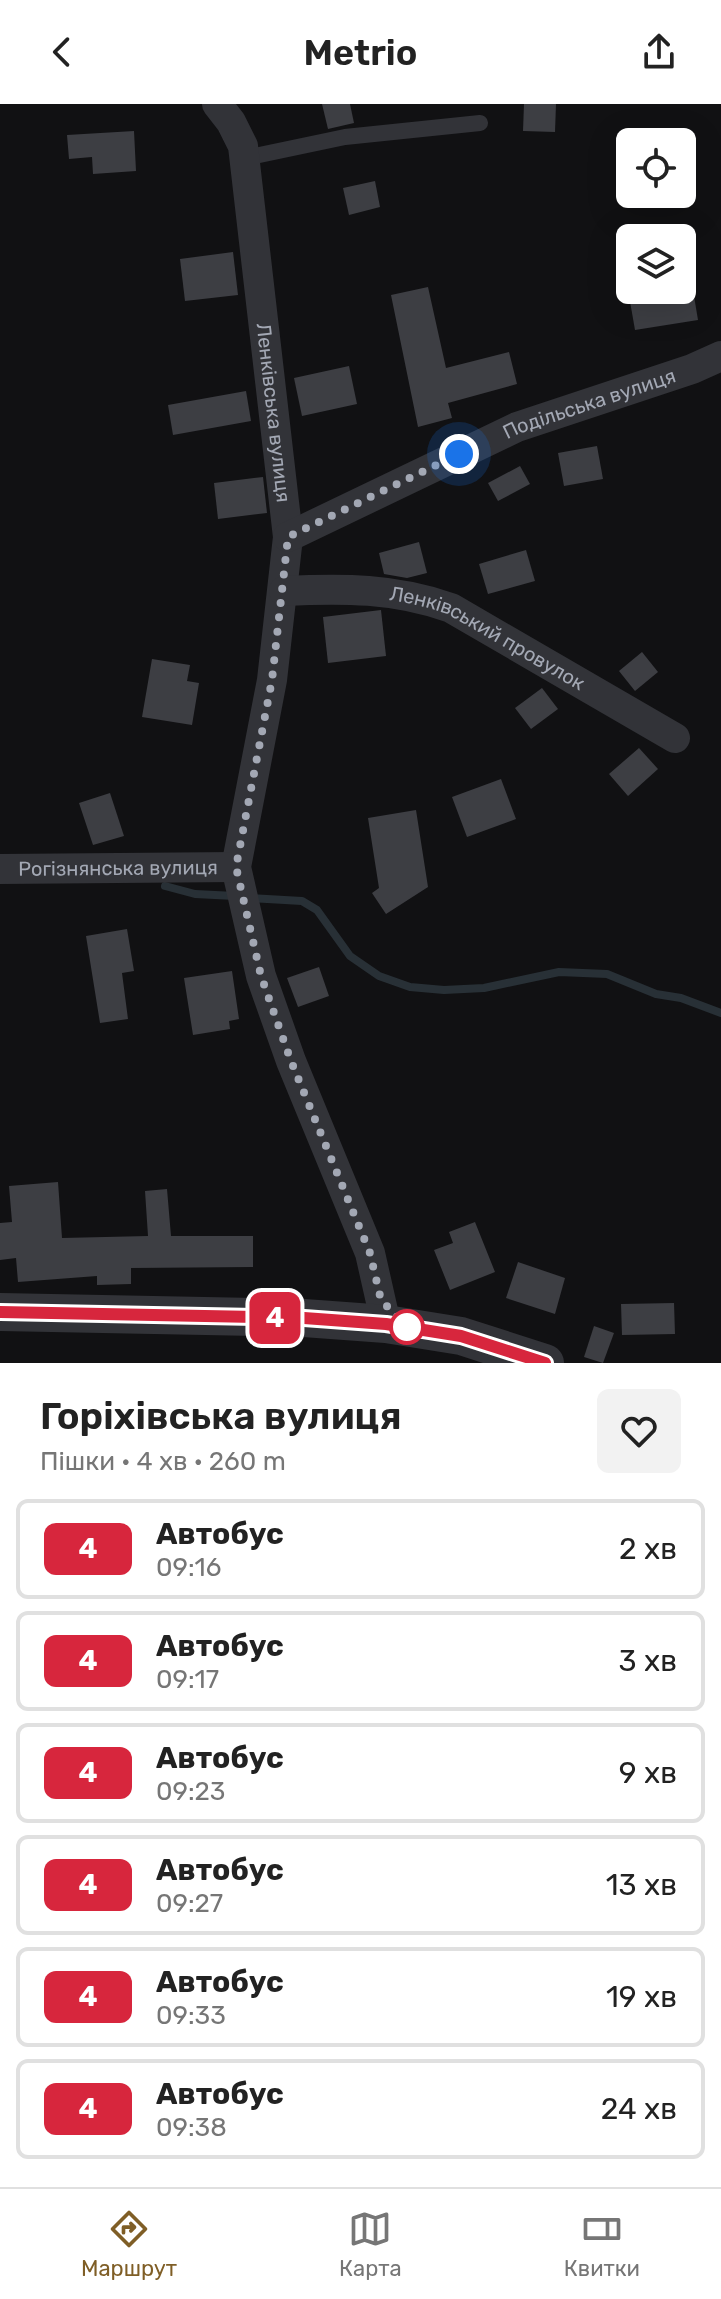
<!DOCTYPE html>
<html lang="uk">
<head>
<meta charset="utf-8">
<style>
  body { margin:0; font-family:Rubik,sans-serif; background:#f2f2f2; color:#222; height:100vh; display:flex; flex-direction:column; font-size:30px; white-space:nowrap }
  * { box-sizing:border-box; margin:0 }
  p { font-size:26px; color:#767676 }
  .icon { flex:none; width:44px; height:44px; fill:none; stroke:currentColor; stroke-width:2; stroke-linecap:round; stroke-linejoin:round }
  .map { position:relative; height:1259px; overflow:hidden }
  .details { display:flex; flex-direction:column; background:#fff; flex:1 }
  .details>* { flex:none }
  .badge { padding:0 16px; border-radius:12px; font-size:28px; line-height:52px }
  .fabs { position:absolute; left:616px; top:24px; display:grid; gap:16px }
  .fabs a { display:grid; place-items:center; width:80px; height:80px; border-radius:12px; background:#fff; box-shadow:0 8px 32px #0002; font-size:40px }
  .you { position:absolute; width:40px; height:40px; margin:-20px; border:6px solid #fff; border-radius:50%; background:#1a73e8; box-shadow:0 0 0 12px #1a73e833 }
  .map>.badge { position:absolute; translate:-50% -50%; box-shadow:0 0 0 4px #fff }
  .round { display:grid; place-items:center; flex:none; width:84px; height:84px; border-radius:12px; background:#f2f2f2 }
  .headline { display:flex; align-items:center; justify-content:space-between; height:136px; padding:0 40px }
  h1 { font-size:38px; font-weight:600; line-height:60px }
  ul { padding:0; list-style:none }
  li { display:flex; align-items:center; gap:24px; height:100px; margin:0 16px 12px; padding:0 24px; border:4px solid #e0e0e0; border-radius:12px }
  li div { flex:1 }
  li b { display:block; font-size:30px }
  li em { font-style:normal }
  li .badge { min-width:88px; font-weight:700; text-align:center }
  header { display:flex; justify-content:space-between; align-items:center; height:104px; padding:0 40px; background:#fff; font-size:36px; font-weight:600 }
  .menu { display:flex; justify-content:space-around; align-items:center; height:112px; border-top:2px solid #e0e0e0; background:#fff; font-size:22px; color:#767676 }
  .menu a { display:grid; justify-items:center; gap:4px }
  .menu .on { color:#7f5e26 }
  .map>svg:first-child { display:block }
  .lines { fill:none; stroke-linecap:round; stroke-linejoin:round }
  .stream { stroke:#283036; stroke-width:8 }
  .building { fill:#3d3e43 }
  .service { stroke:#323338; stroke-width:16 }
  .minor { stroke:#323338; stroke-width:30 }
  .tertiary { stroke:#323338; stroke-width:38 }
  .line-casing { stroke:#fff; stroke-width:18 }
  .line { stroke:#d7263d; stroke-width:12 }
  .walk { stroke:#a3a8b4; stroke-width:8; stroke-dasharray:0 14.4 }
  .stop-dot { fill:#fff; stroke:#d7263d; stroke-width:4 }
  .labels { text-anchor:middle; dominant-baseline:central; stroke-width:8; stroke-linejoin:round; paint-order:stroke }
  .street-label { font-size:20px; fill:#a3a8b4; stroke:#0c0c0e }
</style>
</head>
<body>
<header><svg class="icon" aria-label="back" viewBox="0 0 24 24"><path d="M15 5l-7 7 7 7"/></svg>Metrio<svg class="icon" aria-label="share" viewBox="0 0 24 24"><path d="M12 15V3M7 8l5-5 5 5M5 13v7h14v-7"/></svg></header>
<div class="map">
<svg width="721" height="1259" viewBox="0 0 721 1259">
  <rect width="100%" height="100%" fill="#111113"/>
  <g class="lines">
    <!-- stream -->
    <g class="stream">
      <polyline points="165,782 195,790 235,792"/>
      <polyline points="249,794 302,797 317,806 350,852 379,872 410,883 444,886 484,884 559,868 607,870 656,890 681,894 721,909"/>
    </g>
  </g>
  <!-- building -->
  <g class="building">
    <polygon points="322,0 350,0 354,19 328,25"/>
    <polygon points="524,0 556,0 555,28 523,27"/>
    <polygon points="134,27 136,67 93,70 92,53 69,55 67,31"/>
    <polygon points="375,77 380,103 349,111 343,84"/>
    <polygon points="233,148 238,191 185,197 180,155"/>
    <polygon points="428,183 446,264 509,248 517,280 448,299 452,314 418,323 391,191"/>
    <polygon points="628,186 693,186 698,216 635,226"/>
    <polygon points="349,262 357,300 302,312 294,274"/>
    <polygon points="246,287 251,317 173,331 168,301"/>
    <polygon points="597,342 603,375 564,382 558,349"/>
    <polygon points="520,362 530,380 498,397 488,379"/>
    <polygon points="263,373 267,409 218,415 214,379"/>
    <polygon points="419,438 427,469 407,474 384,470 379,449"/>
    <polygon points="526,446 535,477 488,490 479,460"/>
    <polygon points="381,506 386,552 328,559 323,513"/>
    <polygon points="642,548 658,568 635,587 619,567"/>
    <polygon points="152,555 190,561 187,577 199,579 192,621 142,613"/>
    <polygon points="542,584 558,605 531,625 515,604"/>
    <polygon points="639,644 658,665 628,692 609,670"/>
    <polygon points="501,675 516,715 467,733 452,693"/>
    <polygon points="110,689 124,732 93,741 79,699"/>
    <polygon points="416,706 428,783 386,810 372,789 379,784 368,714"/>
    <polygon points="127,825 134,867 122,869 128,915 100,919 86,832"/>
    <polygon points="319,863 329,892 298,903 287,874"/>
    <polygon points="232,867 239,915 229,917 230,925 193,931 184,874"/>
    <polygon points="58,1078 62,1134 148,1132 145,1087 167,1085 171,1132 253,1132 253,1163 131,1164 131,1180 97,1181 97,1172 18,1178 16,1154 0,1156 0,1119 12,1118 9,1082"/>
    <polygon points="475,1118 495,1168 450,1186 434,1146 453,1139 449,1128"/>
    <polygon points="518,1158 565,1174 555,1210 506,1194"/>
    <polygon points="674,1199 675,1230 622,1231 621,1200"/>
    <polygon points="594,1222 614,1229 603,1259 584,1253"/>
  </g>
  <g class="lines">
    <!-- service -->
    <polyline class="service" points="245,54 345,33 480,19"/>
    <!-- minor -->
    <g class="minor">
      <path id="s1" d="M217,0L231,18L243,42L288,433L272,576L236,763L261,872L291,957L370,1149L386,1220"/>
      <path id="s2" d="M288,433L517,323L692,265L721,252"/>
      <path id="s3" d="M284,487C342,484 396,484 451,504L675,634"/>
      <path id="s4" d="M0,765L236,763"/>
    </g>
    <!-- tertiary -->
    <polyline class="tertiary" points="0,1208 304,1214 386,1220 461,1232 545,1259"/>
  </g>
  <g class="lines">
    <defs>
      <polyline id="line" points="0,1208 304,1214 386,1220 461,1232 545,1259"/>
    </defs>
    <!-- line casing -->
    <use href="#line" class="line-casing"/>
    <!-- line -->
    <use href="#line" class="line"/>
    <!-- walk -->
    <polyline class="walk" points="407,1223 381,1196 370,1149 291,957 261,872 236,763 272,576 288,433 459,350"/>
  </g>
  <!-- markers -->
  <circle class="stop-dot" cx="407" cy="1223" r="16"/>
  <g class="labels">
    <!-- street labels -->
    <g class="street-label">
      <text stroke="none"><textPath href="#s2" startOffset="330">Подільська вулиця</textPath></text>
      <text stroke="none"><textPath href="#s1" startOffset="318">Ленківська вулиця</textPath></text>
      <text stroke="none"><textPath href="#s3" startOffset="214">Ленківський провулок</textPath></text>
      <text stroke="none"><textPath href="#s4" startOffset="118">Рогізнянська вулиця</textPath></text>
    </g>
  </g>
</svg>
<div class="fabs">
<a><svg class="icon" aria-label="locate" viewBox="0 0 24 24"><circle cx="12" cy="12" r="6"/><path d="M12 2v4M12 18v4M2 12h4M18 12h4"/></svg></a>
<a><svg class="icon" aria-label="layers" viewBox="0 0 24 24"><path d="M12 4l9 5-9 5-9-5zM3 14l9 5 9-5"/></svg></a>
</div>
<div class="you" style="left:459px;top:350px"></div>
<b class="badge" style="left:275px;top:1214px;background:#d7263d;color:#fff">4</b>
</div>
<section class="details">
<div class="headline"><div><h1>Горіхівська вулиця</h1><p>Пішки · 4 хв · 260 m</p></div><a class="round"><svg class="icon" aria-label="heart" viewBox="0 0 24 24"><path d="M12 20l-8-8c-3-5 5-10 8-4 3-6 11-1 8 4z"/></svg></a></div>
<ul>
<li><span class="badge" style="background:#d7263d;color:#fff">4</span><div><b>Автобус</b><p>09:16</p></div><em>2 хв</em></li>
<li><span class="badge" style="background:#d7263d;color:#fff">4</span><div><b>Автобус</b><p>09:17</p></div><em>3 хв</em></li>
<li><span class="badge" style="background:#d7263d;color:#fff">4</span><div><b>Автобус</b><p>09:23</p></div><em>9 хв</em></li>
<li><span class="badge" style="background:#d7263d;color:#fff">4</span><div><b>Автобус</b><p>09:27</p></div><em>13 хв</em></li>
<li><span class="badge" style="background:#d7263d;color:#fff">4</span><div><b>Автобус</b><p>09:33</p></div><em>19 хв</em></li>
<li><span class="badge" style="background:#d7263d;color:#fff">4</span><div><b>Автобус</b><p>09:38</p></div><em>24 хв</em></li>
</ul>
</section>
<nav class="menu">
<a class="on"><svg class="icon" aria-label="directions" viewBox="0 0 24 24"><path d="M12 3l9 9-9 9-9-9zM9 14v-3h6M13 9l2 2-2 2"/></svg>Маршрут</a>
<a><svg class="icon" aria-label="map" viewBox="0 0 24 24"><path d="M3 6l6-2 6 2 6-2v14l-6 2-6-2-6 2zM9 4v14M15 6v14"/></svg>Карта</a>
<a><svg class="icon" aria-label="tickets" viewBox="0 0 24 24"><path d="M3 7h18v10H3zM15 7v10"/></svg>Квитки</a>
</nav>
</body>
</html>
